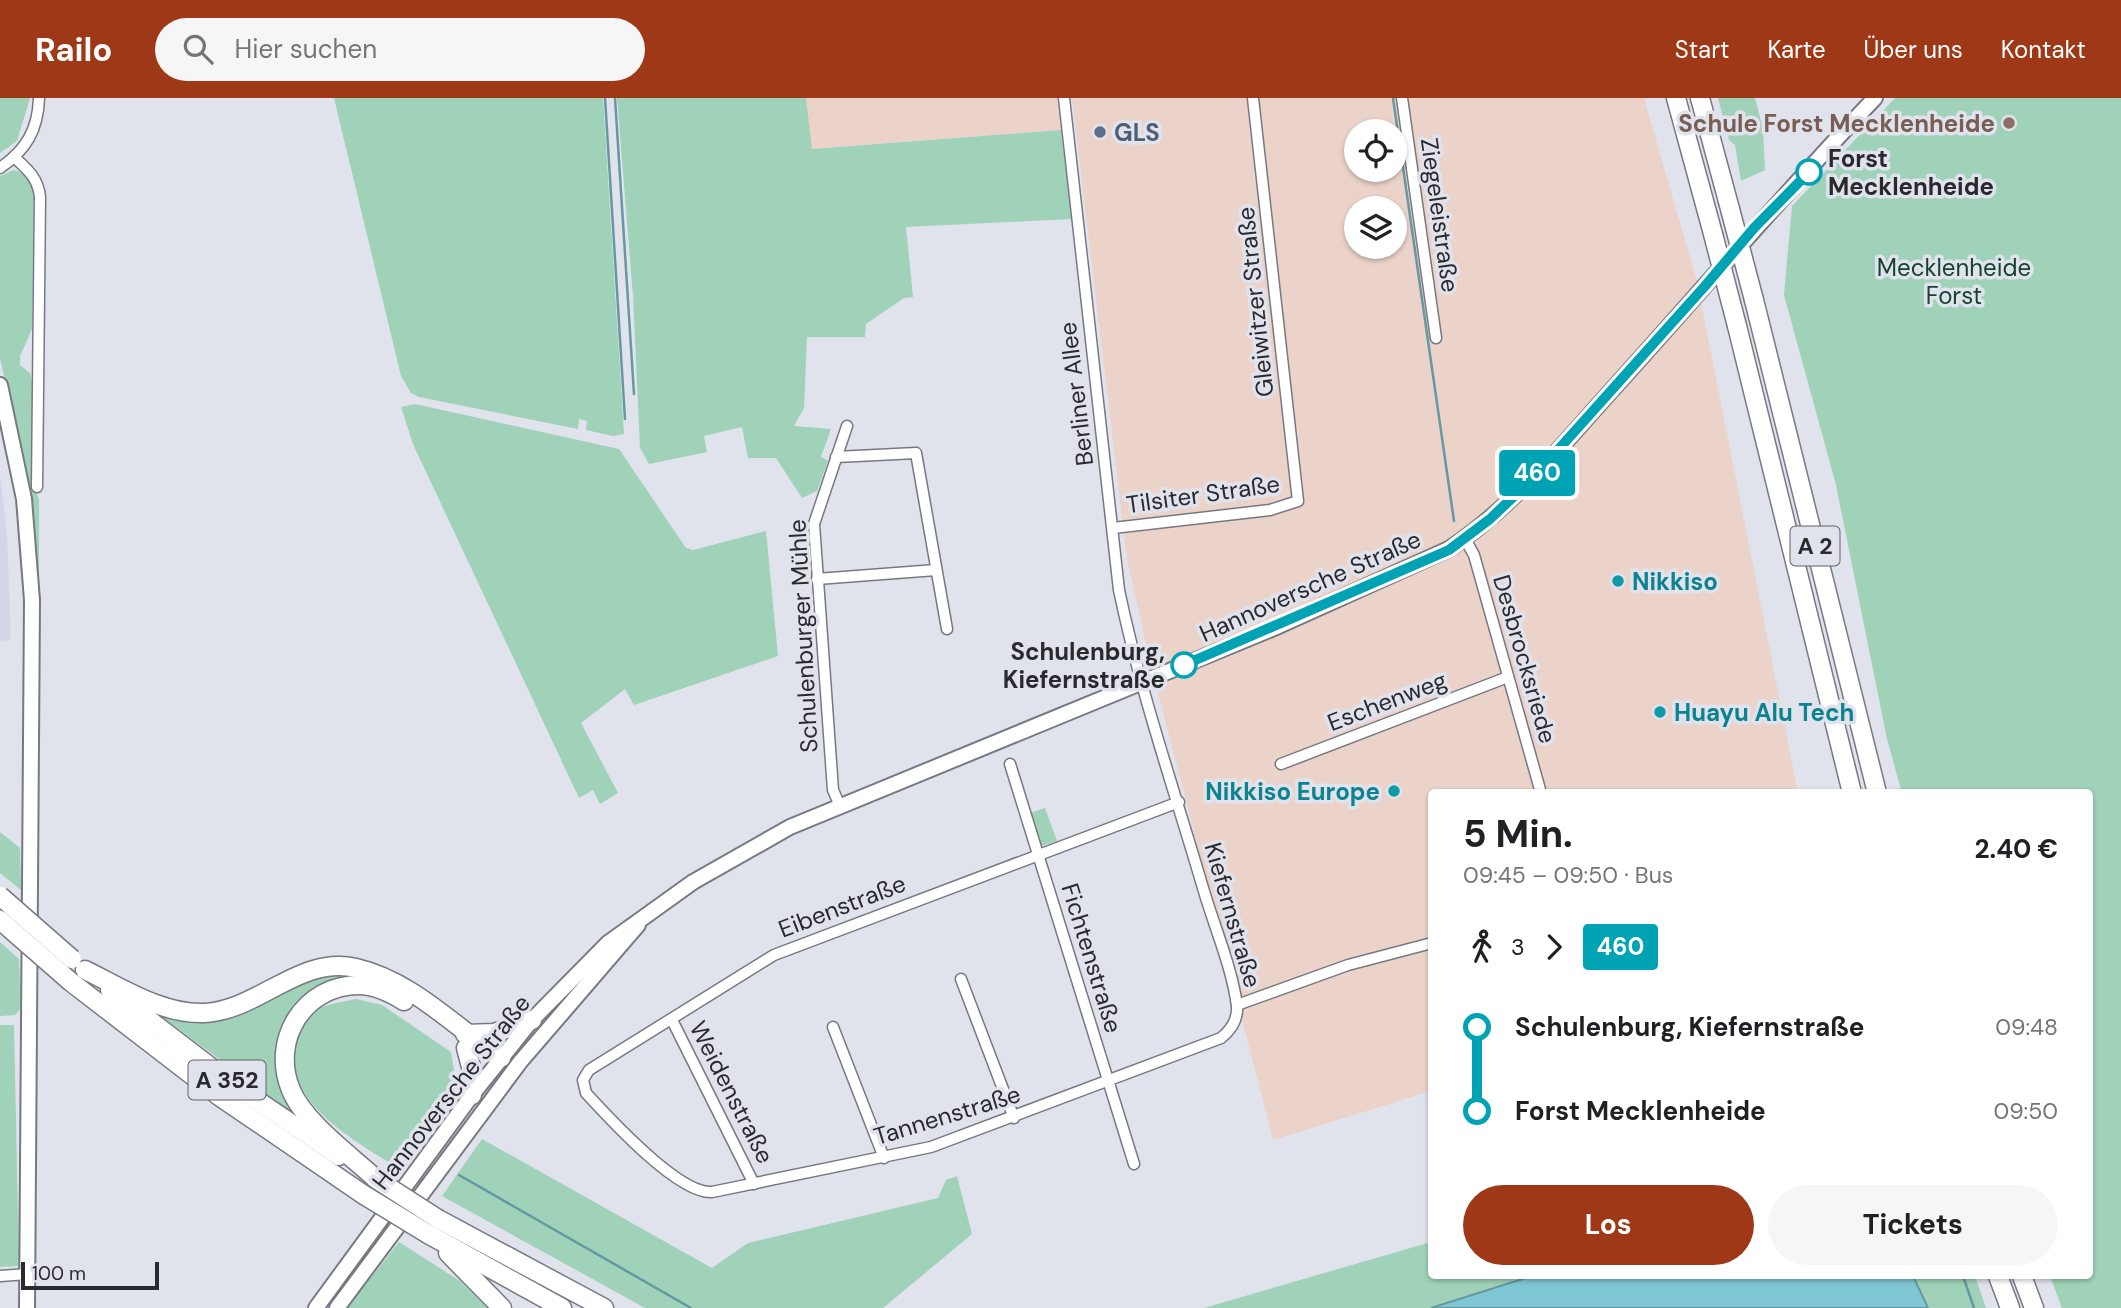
<!DOCTYPE html>
<html lang="de">
<head>
<meta charset="utf-8">
<style>
  body { margin:0; font-family:"DM Sans",sans-serif; background:#f6f6f6; color:#202124; height:100vh; display:flex; flex-direction:column; font-size:26px; white-space:nowrap }
  * { box-sizing:border-box; margin:0 }
  p { font-size:23px; color:#757577 }
  .icon { flex:none; width:38px; height:38px; fill:none; stroke:currentColor; stroke-width:2; stroke-linecap:round; stroke-linejoin:round }
  .map { position:relative; flex:1; overflow:hidden }
  .panel { position:absolute; left:1428px; top:691px; width:665px; height:490px; display:flex; flex-direction:column; background:#fff; border-radius:7px; box-shadow:0 2px 5px #0004 }
  .panel>* { flex:none }
  .badge { padding:0 14px; border-radius:5px; font-size:24px; line-height:46px }
  .tools { position:absolute; left:1344px; top:21px; display:grid; gap:14px }
  .tools a { display:grid; place-items:center; width:63px; height:63px; border-radius:50%; background:#fff; box-shadow:0 2px 5px #0004; font-size:35px }
  .scale { position:absolute; left:21px; bottom:18px; width:138px; box-sizing:border-box; padding-left:7px; border:4px solid #2a2a2e; border-top:0; font-size:19px; line-height:24px; white-space:nowrap; color:#2a2a2e; -webkit-text-stroke:5px #e0e2ec; paint-order:stroke }
  .map>.badge { position:absolute; translate:-50% -50%; box-shadow:0 0 0 4px #fff }
  .legs { display:flex; align-items:center; gap:10px; height:77px; padding:0 35px; font-size:23px }
  .legs p { margin-inline-start:auto }
  .summary { display:flex; align-items:center; justify-content:space-between; height:119px; padding:0 35px }
  h1 { font-size:38px; font-weight:700; line-height:52px }
  .action { display:flex; gap:14px; margin-top:auto; padding:14px 35px }
  .action a { flex:1; height:80px; border-radius:42px; background:#9f3817; color:#fff; font-size:28px; font-weight:700; line-height:80px; text-align:center }
  .action a+a { background:#f6f6f6; color:#202124 }
  ul { padding:0 35px; list-style:none }
  li { display:flex; align-items:center; gap:24px; height:84px; font-size:26px }
  li i { display:grid; place-items:center; width:10px; height:100%; margin:0 9px; background:currentColor }
  li i::after { content:''; width:18px; height:18px; margin:-9px; border:5px solid; border-radius:50%; background:#fff }
  li p { margin-inline-start:auto }
  li:first-child i { background:linear-gradient(#0000 50%,currentColor 0) }
  li:last-child i { background:linear-gradient(currentColor 50%,#0000 0) }
  header { display:flex; align-items:center; gap:42px; box-sizing:border-box; height:98px; padding:0 35px; background:#9f3817; color:#fff }
  header strong { font-size:33px }
  nav { display:flex; gap:38px; margin-inline-start:auto; font-size:24px }
  .search { width:490px; height:63px; background:#f6f6f6; display:flex; align-items:center; gap:18px; box-sizing:border-box; padding:0 24px; border-radius:38px; color:#757577; font-size:26px }
  .map>svg:first-child { display:block }
  .commercial { fill:#ebd3ca; fill-rule:evenodd }
  .built { fill:#d3d6e7 }
  .green { fill:#9fd2b8 }
  .water { fill:#7fc7d4; stroke:#6698a2; stroke-width:2 }
  .lines { fill:none; stroke-linecap:round; stroke-linejoin:round }
  .stream { stroke:#6698a2; stroke-width:2.5 }
  .minor-casing { stroke:#777982; stroke-width:13 }
  .secondary-casing { stroke:#777982; stroke-width:18 }
  .motorway-casing { stroke:#777982; stroke-width:21 }
  .minor { stroke:#fff; stroke-width:10 }
  .secondary { stroke:#fff; stroke-width:14 }
  .motorway { stroke:#fff; stroke-width:18 }
  .motorway-bridge-casing { stroke:#777982; stroke-width:21; stroke-linecap:butt }
  .motorway-bridge { stroke:#fff; stroke-width:18 }
  .line-1-casing { stroke:#fff; stroke-width:16 }
  .line-1 { stroke:#00a3b4; stroke-width:10 }
  .education-dot { fill:#8d6e63; stroke:#e0e2ec; stroke-width:2.5 }
  .service-dot { fill:#5c6f8a; stroke:#e0e2ec; stroke-width:2.5 }
  .stop-1-dot { fill:#fff; stroke:#00a3b4; stroke-width:3.5 }
  .culture-dot { fill:#0f9aa8; stroke:#e0e2ec; stroke-width:2.5 }
  .labels { text-anchor:middle; dominant-baseline:central; stroke-width:7; stroke-linejoin:round; paint-order:stroke }
  .shield { fill:#e0e2ec; stroke:#616167; stroke-width:2 }
  .shield-label { font-size:23px; font-weight:bold; fill:#2a2a2e }
  .education-label { font-size:24px; font-weight:bold; fill:#785e54; stroke:#e0e2ec; text-anchor:end }
  .service-label { font-size:24px; font-weight:bold; fill:#4e5e75; stroke:#e0e2ec; text-anchor:start }
  .stop-label { font-size:24px; font-weight:bold; fill:#2a2a2e; stroke:#e0e2ec; text-anchor:start }
  .street-label { font-size:24px; fill:#2a2a2e; stroke:#e0e2ec }
  .park-label { font-size:24px; fill:#144430; stroke:#e0e2ec }
  .culture-label { font-size:24px; font-weight:bold; fill:#0d838f; stroke:#e0e2ec; text-anchor:start }
</style>
</head>
<body>
<header>
<strong>Railo</strong>
<div class="search"><svg class="icon" aria-label="search" viewBox="0 0 24 24"><circle cx="10" cy="10" r="6"/><path d="M15 15l6 6"/></svg>Hier suchen</div>
<nav><a>Start</a><a>Karte</a><a>Über uns</a><a>Kontakt</a></nav>
</header>
<div class="map">
<svg width="2121" height="1210" viewBox="0 0 2121 1210">
  <rect width="100%" height="100%" fill="#e0e2ec"/>
  <!-- commercial -->
  <g class="commercial">
    <polygon points="806,0 1058,0 1061,32 811,51"/>
    <path d="M1072,0H1644L1697,184L1798,695H1432L1431,993L1273,1042L1148,555L1127,461ZM1356,33H1395V72H1356ZM1356,110H1395V149H1356Z"/>
  </g>
  <!-- built -->
  <polygon class="built" points="0,376 7,437 11,542 0,543"/>
  <!-- green -->
  <g class="green">
    <polygon points="0,0 30,0 17,43 0,55"/>
    <polygon points="334,0 603,0 624,336 613,338 586,332 587,323 579,321 578,331 419,299 411,295 401,278"/>
    <polygon points="617,0 806,0 812,51 1061,32 1072,121 906,129 913,199 904,200 866,226 865,239 807,239 804,310 794,328 831,331 821,359 828,363 817,393 802,400 776,360 748,360 742,329 704,338 707,354 649,366 640,350 633,198"/>
    <polygon points="1718,0 1755,0 1763,31 1765,72 1741,83 1735,47 1729,42"/>
    <polygon points="1895,0 2121,0 2121,1210 2062,1210 2050,1178 2090,1178 2090,695 1902,695 1887,641 1836,387 1784,197 1792,108"/>
    <polygon points="14,72 26,76 34,90 32,231 20,258 20,267 30,275 32,283 33,384 39,402 39,493 22,357 0,260 0,78"/>
    <polygon points="415,306 619,351 686,450 693,452 766,433 778,558 634,607 625,591 581,625 618,695 600,706 593,692 579,700 413,346 401,309"/>
    <polygon points="1045,710 1057,743 1041,748 1030,715"/>
    <polygon points="0,734 20,750 21,792 0,775"/>
    <polygon points="0,844 19,861 21,910 15,917 0,918"/>
    <polygon points="337,871 411,898 459,939 409,901 353,884 285,927 304,1024 153,912 192,919 300,881"/>
    <path d="M356,901L382,907L451,954L456,984L398,1070C355,1043 276,1001 297,940C300,930 305,919 314,913C325,906 343,904 356,901Z"/>
    <polygon points="0,927 14,927 19,1168 0,1169"/>
    <polygon points="482,1041 712,1170 748,1145 938,1100 946,1082 957,1078 972,1136 883,1210 645,1210 442,1098"/>
    <polygon points="399,1144 460,1183 487,1210 347,1210"/>
    <polygon points="1431,1144 1432,1178 1532,1178 1431,1210 1204,1210"/>
    <polygon points="1913,1178 1975,1178 1986,1210 1928,1210"/>
  </g>
  <!-- water -->
  <polygon class="water" points="1532,1178 1913,1178 1928,1210 1431,1210"/>
  <g class="lines">
    <!-- stream -->
    <g class="stream">
      <polyline points="605,0 625,321"/>
      <polyline points="615,0 634,296"/>
      <polyline points="1393,0 1454,423"/>
      <polyline points="417,1046 441,1009"/>
      <polyline points="459,1077 691,1210"/>
      <polyline points="1963,1178 1974,1210"/>
    </g>
    <defs>
      <g id="minor">
        <path d="M1064,0L1119,492C1140,593 1174,691 1203,790C1214,828 1232,869 1237,908C1238,921 1231,932 1221,940L931,1049L712,1094C678,1096 609,1020 586,995L583,982L589,972L774,857L1179,704"/>
        <polyline points="1402,0 1436,240"/>
        <path d="M14,59C28,72 38,80 40,99L37,389"/>
        <path d="M0,70C26,52 38,32 39,0"/>
        <polyline points="836,359 916,355 947,531"/>
        <polyline points="1113,430 1270,412 1298,403 1253,0"/>
        <polyline points="1465,441 1474,457 1541,695"/>
        <polyline points="817,481 936,472"/>
        <polyline points="1010,666 1134,1066"/>
        <polyline points="1281,666 1508,579"/>
        <polyline points="840,708 833,692 814,426 847,328"/>
        <polyline points="961,881 1014,1020"/>
        <polyline points="1237,907 1348,867 1432,845"/>
        <polyline points="672,922 754,1086"/>
        <polyline points="833,929 884,1060"/>
        <polyline points="0,1178 28,1176"/>
      </g>
      <g id="secondary">
        <polyline points="0,287 24,401 32,502 27,1210"/>
        <path d="M316,1210L472,997L532,922L608,845L693,784L790,729L1274,530L1449,451C1513,409 1561,348 1612,292C1700,195 1784,95 1875,0"/>
        <polyline points="337,1210 520,964 638,827"/>
      </g>
      <g id="motorway">
        <polyline points="1676,0 1713,136"/>
        <polyline points="1700,0 1730,111"/>
        <polyline points="1754,202 1877,695"/>
        <polyline points="1737,228 1852,695"/>
        <path d="M85,872C122,890 163,917 205,915C259,912 300,857 356,870C412,883 455,929 501,960"/>
        <polyline points="71,884 219,998 364,1097"/>
        <polyline points="110,892 230,984 339,1058"/>
        <polyline points="465,936 494,935 532,922"/>
        <polyline points="466,950 471,969 472,997"/>
        <path d="M376,1081C350,1057 304,1024 291,992C270,942 304,887 359,887C376,887 391,895 404,903"/>
        <polyline points="438,1121 604,1210"/>
        <polyline points="428,1136 562,1210"/>
        <polyline points="448,1155 502,1210"/>
        <polyline points="1998,1178 2010,1210"/>
        <polyline points="2022,1178 2034,1210"/>
      </g>
    </defs>
    <!-- minor casing -->
    <use href="#minor" class="minor-casing"/>
    <!-- secondary casing -->
    <use href="#secondary" class="secondary-casing"/>
    <!-- motorway casing -->
    <use href="#motorway" class="motorway-casing"/>
    <!-- minor -->
    <use href="#minor" class="minor"/>
    <!-- secondary -->
    <use href="#secondary" class="secondary"/>
    <!-- motorway -->
    <use href="#motorway" class="motorway"/>
    <defs>
      <g id="motorway-bridge">
        <polyline points="1730,111 1754,202"/>
        <polyline points="1713,136 1737,228"/>
        <polyline points="0,798 72,861"/>
        <polyline points="0,822 71,884"/>
        <polyline points="376,1081 438,1121"/>
        <polyline points="364,1097 428,1136"/>
      </g>
    </defs>
    <!-- motorway-bridge casing -->
    <use href="#motorway-bridge" class="motorway-bridge-casing"/>
    <!-- motorway-bridge -->
    <use href="#motorway-bridge" class="motorway-bridge"/>
  </g>
  <g class="lines">
    <defs>
      <polyline id="line-1" points="1184,567 1449,452 1490,421 1531,382 1705,188 1754,130 1809,74"/>
    </defs>
    <!-- line-1 casing -->
    <use href="#line-1" class="line-1-casing"/>
    <!-- line-1 -->
    <use href="#line-1" class="line-1"/>
  </g>
  <!-- markers -->
  <circle class="education-dot" cx="2009" cy="25" r="7"/>
  <circle class="service-dot" cx="1100" cy="34" r="7"/>
  <g class="stop-1-dot">
    <circle cx="1809" cy="74" r="12"/>
    <circle cx="1184" cy="567" r="12"/>
  </g>
  <g class="culture-dot">
    <circle cx="1618" cy="483" r="7"/>
    <circle cx="1660" cy="614" r="7"/>
    <circle cx="1394" cy="693" r="7"/>
  </g>
  <g class="labels">
    <!-- shield labels -->
    <g class="shield">
      <rect x="1790.5" y="428.5" width="49" height="39" rx="5"/>
      <rect x="188.5" y="962.5" width="77" height="39" rx="5"/>
    </g>
    <g class="shield-label">
      <text x="1815" y="448">A 2</text>
      <text x="227" y="982">A 352</text>
    </g>
    <!-- education labels -->
    <g class="education-label">
      <text x="1995" y="25">Schule Forst Mecklenheide</text>
    </g>
    <!-- service labels -->
    <g class="service-label">
      <text x="1114" y="34">GLS</text>
    </g>
    <!-- stop labels -->
    <g class="stop-label">
      <text x="1828" y="60">Forst<tspan x="1828" dy="28">Mecklenheide</tspan></text>
      <text x="1165" y="553" text-anchor="end">Schulenburg,<tspan x="1165" dy="28">Kiefernstraße</tspan></text>
    </g>
    <!-- street labels -->
    <g class="street-label">
      <text transform="translate(1440 117) rotate(82)">Ziegeleistraße</text>
      <text transform="translate(1255 204) rotate(-96)">Gleiwitzer Straße</text>
      <text transform="translate(1076 296) rotate(-97)">Berliner Allee</text>
      <text transform="translate(1203 396) rotate(-8)">Tilsiter Straße</text>
      <text transform="translate(1310 488) rotate(-24)">Hannoversche Straße</text>
      <text transform="translate(803 538) rotate(-93)">Schulenburger Mühle</text>
      <text transform="translate(1525 561) rotate(74)">Desbrocksriede</text>
      <text transform="translate(1387 603) rotate(-21)">Eschenweg</text>
      <text transform="translate(842 808) rotate(-21)">Eibenstraße</text>
      <text transform="translate(1233 817) rotate(74)">Kiefernstraße</text>
      <text transform="translate(1092 860) rotate(73)">Fichtenstraße</text>
      <text transform="translate(451 994) rotate(-52)">Hannoversche Straße</text>
      <text transform="translate(732 994) rotate(63)">Weidenstraße</text>
      <text transform="translate(947 1017) rotate(-17)">Tannenstraße</text>
    </g>
    <!-- park labels -->
    <g class="park-label">
      <text x="1954" y="169">Mecklenheide<tspan x="1954" dy="28">Forst</tspan></text>
    </g>
    <!-- culture labels -->
    <g class="culture-label">
      <text x="1632" y="483">Nikkiso</text>
      <text x="1674" y="614">Huayu Alu Tech</text>
      <text x="1380" y="693" text-anchor="end">Nikkiso Europe</text>
    </g>
  </g>
</svg>
<div class="tools">
<a><svg class="icon" aria-label="locate" viewBox="0 0 24 24"><circle cx="12" cy="12" r="6"/><path d="M12 2v4M12 18v4M2 12h4M18 12h4"/></svg></a>
<a><svg class="icon" aria-label="layers" viewBox="0 0 24 24"><path d="M12 4l9 5-9 5-9-5zM3 14l9 5 9-5"/></svg></a>
</div>
<div class="scale">100 m</div>
<b class="badge" style="left:1537px;top:375px;background:#00a3b4;color:#fff">460</b>
<section class="panel">
<div class="summary"><div><h1>5 Min.</h1><p>09:45 – 09:50 · Bus</p></div><b>2.40 €</b></div>
<div class="legs"><svg class="icon" aria-label="walk" viewBox="0 0 24 24"><circle cx="13" cy="4" r="2"/><path d="M13 8l-2 6 4 7M11 14l-3 7M7 12l3-4h3l4 4"/></svg>3<svg class="icon" aria-label="forward" viewBox="0 0 24 24"><path d="M9 5l7 7-7 7"/></svg><b class="badge" style="background:#00a3b4;color:#fff">460</b></div>
<ul>
<li><i style="color:#00a3b4"></i><b>Schulenburg, Kiefernstraße</b><p>09:48</p></li>
<li><i style="color:#00a3b4"></i><b>Forst Mecklenheide</b><p>09:50</p></li>
</ul>
<div class="action"><a>Los</a><a>Tickets</a></div>
</section>
</div>
</body>
</html>
